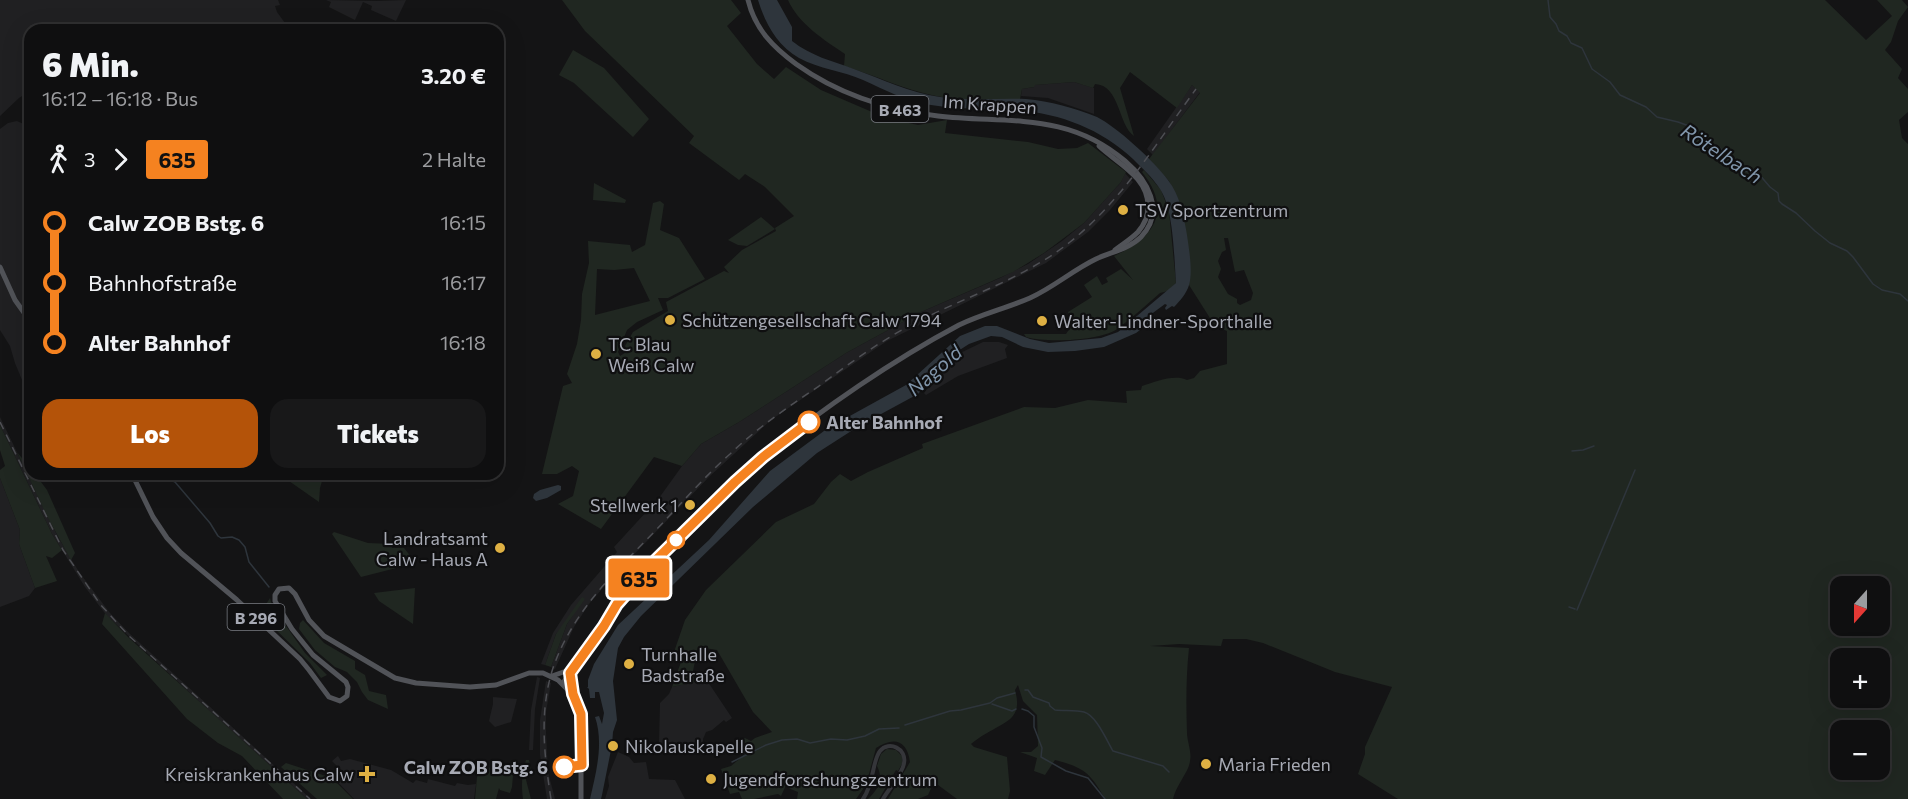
<!DOCTYPE html>
<html lang="de">
<head>
<meta charset="utf-8">
<style>
  body { margin:0; font-family:Commissioner,sans-serif; background:#181819; color:#f1f3f6; height:100vh; display:flex; flex-direction:column; font-size:22px; white-space:nowrap }
  * { box-sizing:border-box; margin:0 }
  p { font-size:20px; color:#9b9c9f }
  .icon { flex:none; width:33px; height:33px; fill:none; stroke:currentColor; stroke-width:2; stroke-linecap:round; stroke-linejoin:round }
  .map { position:relative; flex:1; overflow:hidden }
  .drawer { position:absolute; left:24px; top:24px; width:480px; height:456px; display:flex; flex-direction:column; background:#0f0f10; border-radius:18px; box-shadow:0 6px 24px #0002,0 0 0 2px #2f2f30 }
  .drawer>* { flex:none }
  .badge { padding:0 12px; border-radius:4px; font-size:21px; line-height:39px }
  .needle { width:39px; rotate:201deg }
  .buttons { position:absolute; left:1830px; top:576px; display:grid; gap:12px }
  .buttons a { display:grid; place-items:center; width:60px; height:60px; border-radius:12px; background:#0f0f10; box-shadow:0 6px 24px #0002,0 0 0 2px #2f2f30; font-size:30px }
  .map>.badge { position:absolute; translate:-50% -50%; box-shadow:0 0 0 3px #fff }
  .legs { display:flex; align-items:center; gap:9px; height:66px; padding:0 18px; font-size:20px }
  .legs p { margin-inline-start:auto }
  .headline { display:flex; align-items:center; justify-content:space-between; height:102px; padding:0 18px }
  h1 { font-size:33px; font-weight:800; line-height:45px }
  .cta { display:flex; gap:12px; margin-top:auto; padding:12px 18px }
  .cta a { flex:1; height:69px; border-radius:18px; background:#b45309; color:#fff; font-size:24px; font-weight:800; line-height:69px; text-align:center }
  .cta a+a { background:#181819; color:#f1f3f6 }
  ul { padding:0 18px; list-style:none }
  li { display:flex; align-items:center; gap:21px; height:60px; font-size:22px }
  li i { display:grid; place-items:center; width:9px; height:100%; margin:0 8px; background:currentColor }
  li i::after { content:''; width:15px; height:15px; margin:-8px; border:4px solid; border-radius:50%; background:#0f0f10 }
  li p { margin-inline-start:auto }
  li:first-child i { background:linear-gradient(#0000 50%,currentColor 0) }
  li:last-child i { background:linear-gradient(currentColor 50%,#0000 0) }
  .map>svg:first-child { display:block }
  .built { fill:#202022 }
  .green { fill:#202721; fill-rule:evenodd }
  .water { fill:#2e353c }
  .lines { fill:none; stroke-linecap:round; stroke-linejoin:round }
  .stream { stroke:#2e353c; stroke-width:1.5 }
  .tertiary { stroke:#35363a; stroke-width:4 }
  .primary { stroke:#515358; stroke-width:5 }
  .rail { stroke:#4e4f54; stroke-width:1.5; stroke-dasharray:8 6; stroke-linecap:butt }
  .line-1-casing { stroke:#fff; stroke-width:14 }
  .line-1 { stroke:#f58220; stroke-width:9 }
  .poi-dot { fill:#deb043; stroke:#0f0f10; stroke-width:2 }
  .stop-1-dot { fill:#fff; stroke:#f58220; stroke-width:3 }
  .labels { text-anchor:middle; dominant-baseline:central; stroke-width:4.5; stroke-linejoin:round; paint-order:stroke }
  .shield { fill:#0f0f10; stroke:#797c83; stroke-width:1.5 }
  .shield-label { font-size:16px; font-weight:bold; fill:#a7aab4 }
  .street-label { font-size:18px; fill:#a7aab4; stroke:#0f0f10 }
  .poi-label { font-size:18px; fill:#a7aab4; stroke:#0f0f10; text-anchor:start }
  .stop-label { font-size:18px; font-weight:bold; fill:#a7aab4; stroke:#0f0f10; text-anchor:start }
  .water-label { font-size:20px; font-style:italic; fill:#8196ab; stroke:#0f0f10 }
</style>
</head>
<body>
<div class="map">
<svg width="1908" height="799" viewBox="0 0 1908 799">
  <rect width="100%" height="100%" fill="#141415"/>
  <!-- built -->
  <g class="built">
    <polygon points="0,0 278,0 280,5 275,6 277,12 285,23 299,30 30,30 30,91 19,98 0,116"/>
    <polygon points="326,0 376,1 406,0 396,21 371,10 372,6 363,2 355,20 329,7 331,2"/>
    <polygon points="1074,82 1094,88 1094,114 1048,98 1021,96 1022,89 1034,87 1034,85"/>
    <polygon points="1192,85 1200,92 1153,155 1147,149"/>
    <polygon points="17,121 30,127 30,376 22,380 15,363 10,346 0,330 0,129 8,123"/>
    <polygon points="1125,173 1133,182 1110,210 1088,232 1046,263 887,341 771,420 710,476 616,573 589,604 574,627 555,669 551,667 567,624 573,615 556,634 545,665 541,664 553,633 571,605 617,552 614,547 659,498 682,466 701,444 739,422 846,353 921,312 1000,278 1028,264 1062,241 1084,223 1121,182"/>
    <polygon points="983,342 999,342 1008,345 1005,349 1007,358 958,376 926,395 924,393 952,357"/>
    <polygon points="0,417 58,537 79,572 110,613 130,634 311,799 307,799 217,718 107,616 85,587 52,534 0,425"/>
    <polygon points="0,478 20,530 19,544 35,588 29,596 0,607"/>
    <polygon points="537,677 540,678 535,709 533,750 529,750 531,710"/>
    <polygon points="706,679 732,718 726,722 724,720 712,730 706,732 703,739 703,746 672,747 659,744 660,703 669,694 672,687"/>
    <polygon points="546,681 551,683 546,712 546,732 548,772 555,799 547,799 540,755 540,720"/>
    <polygon points="493,697 517,699 511,722 495,727 489,721 493,704"/>
    <polygon points="618,752 629,757 634,763 646,762 649,779 675,780 685,799 605,799 609,786 608,777"/>
    <polygon points="338,756 341,761 350,759 391,770 413,783 416,780 427,783 428,779 455,786 457,783 468,785 476,784 474,799 354,799 333,777 341,770 332,761"/>
  </g>
  <!-- green -->
  <g class="green">
    <path d="M562,0H731L741,13L727,26L757,64L774,79L786,67L821,90L886,118L918,125L947,120L945,133L1028,142L1058,149L1077,148L1088,143L1126,172L1121,182L1084,223L1044,253L1013,272L921,312L846,353L739,422L701,444L682,466L654,457L601,529L558,504L573,496L579,471L572,466L557,474H542L563,386L572,383L567,374L577,344L581,320L582,294L589,263L588,241L630,245L632,252L645,245L653,203L660,201L664,204L660,230L679,238L705,279L668,298H658L663,310L637,322L627,330L618,352L620,356L628,351L625,346L633,332L668,311L666,302L724,271L729,273L724,267L742,250L776,231L775,228L794,216L765,187L745,174L739,180L689,143L694,136L585,31ZM634,268L650,301L595,315L597,269L614,270Z"/>
    <path d="M788,0H1825L1866,40L1892,16L1877,0H1902L1908,7L1898,21L1891,42L1885,50L1902,69L1898,78L1908,89V112L1899,120L1902,138L1908,144V799H1398L1358,774L1365,754V747L1392,687L1335,672L1263,643L1246,639H1223L1221,646L1179,644L1150,646L1189,648C1186,676 1186,704 1187,733C1187,741 1192,752 1190,761C1189,772 1176,785 1173,799H1105C1091,773 1083,767 1055,760L1045,775L1034,771L1037,758L1020,752H1031L1038,746L1037,715L1023,701L1018,685L1015,690C1023,718 1007,721 987,733C981,736 976,740 971,744L974,747L1007,757L1010,791L1008,799H957L934,782L928,795L918,799H888L910,762C907,739 893,737 876,748L866,785L856,799H797L798,792L788,788L793,776L790,777L781,796L778,794L754,799H742L739,792L730,794L721,769L731,766L743,756L735,738H745L751,741L755,738L772,732L753,712L717,650L698,647L693,671L695,682L672,687L681,662L674,652L685,620L706,590L776,522L814,504L831,482L840,474L851,481L868,472L923,448L922,444L1024,407L1055,408L1088,400L1127,403L1126,391L1141,390L1142,386C1155,382 1174,374 1187,380L1194,378L1200,371L1227,364V331L1215,326L1189,285V254L1182,210L1169,181L1149,159L1200,93L1192,85L1177,108L1130,72L1120,88L1134,136C1118,125 1120,85 1095,84L1093,88L1074,82L1035,85L1034,87L1022,89L1020,99C992,100 963,102 936,96C904,90 875,75 844,66L845,54C824,40 798,23 788,0ZM1224,238H1228L1235,272L1244,270L1253,293L1251,300L1240,305L1237,303V299L1228,294L1218,277L1221,269L1218,261L1222,252L1226,250ZM1840,586H1880V626H1840ZM1840,658H1880V698H1840ZM1840,730H1880V770H1840Z"/>
    <polygon points="573,50 604,68 649,119 633,137 574,83 559,75"/>
    <path d="M1144,170L1161,190L1169,211L1176,283L1168,291L1160,293C1146,305 1132,318 1117,329C1100,341 1046,343 1026,337L1024,334H1066L1072,325L1068,312L1092,297L1084,285L1097,276L1102,285L1108,282L1106,278L1121,269L1133,280L1114,256C1154,238 1173,211 1142,172Z"/>
    <polygon points="594,183 626,200 625,203 593,200"/>
    <polygon points="761,217 775,229 747,246 738,245 728,240"/>
    <polygon points="0,425 52,534 62,550 52,558 46,556 57,581 35,588 19,544 20,530 0,478 0,470 5,466 0,450"/>
    <polygon points="17,452 30,468 30,474 35,474 47,490 75,553 71,560 47,516"/>
    <polygon points="279,474 324,474 320,488 319,502"/>
    <polygon points="334,532 368,543 391,544 392,548 404,548 416,563 361,577 332,534"/>
    <polygon points="415,588 413,624 379,601 374,593"/>
    <polygon points="582,597 585,599 567,624 551,667 545,665 556,634"/>
    <polygon points="270,598 272,606 305,653 327,675 321,678 310,663 268,622 265,606"/>
    <polygon points="105,613 128,637 307,799 283,799 242,756 218,743 187,719 102,624"/>
    <polygon points="303,620 324,643 355,661 355,669 365,675 369,691 386,695 388,709 368,700 362,692 357,682 347,672 335,667 315,650 299,629 300,623"/>
    <path d="M887,749L896,750L902,756V764L898,771L896,770L879,799H868C878,789 884,780 877,766L881,754Z"/>
    <path d="M526,760H529L532,775L525,776L531,799H523C521,784 522,774 526,760Z"/>
    <polygon points="286,763 332,778 353,799 317,799 281,767"/>
    <polygon points="514,764 512,787 510,793 500,790 499,788 496,799 475,799 478,766 489,769 491,765"/>
  </g>
  <!-- water -->
  <g class="water">
    <path d="M758,0H777L792,27V41C811,56 832,61 854,69C882,79 910,93 940,97C969,101 997,98 1026,99C1050,101 1075,108 1097,117C1117,127 1154,161 1168,180C1180,195 1184,217 1187,235C1189,249 1193,272 1189,285C1187,293 1179,302 1174,307L1172,306L1166,310L1165,308L1167,305L1165,304L1146,318L1141,325L1153,316L1155,319L1136,333L1104,347L1075,351L1048,352L1023,347L1002,337L991,336L969,344L955,353L918,394L859,426L817,453L753,507L641,616L624,637L618,648L613,681L617,720L613,732L612,745L602,795L601,799H590C596,773 604,743 595,717L599,716L602,724L604,713L599,692H595V698H590L589,689L587,687H588V680L594,664L618,625L709,540L770,471L828,428L906,385L960,336L985,326H997L1030,339L1049,343L1101,338L1118,332L1176,283C1174,257 1174,210 1160,189C1153,178 1142,168 1133,159C1101,129 1061,114 1018,110C989,108 960,110 931,105C908,102 885,90 863,80C843,71 819,69 799,58C777,46 765,23 758,0Z"/>
    <polygon points="558,485 561,486 561,490 547,498 536,501 533,498 534,494 540,490"/>
  </g>
  <g class="lines">
    <!-- stream -->
    <g class="stream">
      <polyline points="1548,0 1550,17 1556,24 1559,31 1567,36 1571,43 1582,48 1592,69 1610,82 1620,95 1646,107 1657,117 1678,122 1689,126 1701,139 1720,148 1733,165 1744,171 1758,173 1770,187 1778,193 1779,201 1782,204 1796,213 1815,231 1830,243 1847,251 1853,257 1873,284 1882,290 1900,294 1908,301"/>
      <polyline points="25,227 30,245"/>
      <polyline points="1572,451 1583,450 1594,446"/>
      <polyline points="159,474 175,482 210,523 218,536 221,538 232,537 239,540 245,547 249,562 269,587"/>
      <polyline points="1569,607 1575,609"/>
      <polyline points="1577,610 1635,470"/>
      <path d="M1025,690H1028L1033,697L1049,703L1050,706L1055,710C1064,711 1076,710 1084,712C1096,715 1107,741 1113,751L1163,766L1169,772"/>
      <polyline points="992,704 1012,711 1016,709"/>
      <polyline points="1022,709 1028,711 1034,716 1034,727 1042,748 1041,757 1066,771 1088,778 1105,799"/>
      <polyline points="905,725 950,711 961,710 990,703 997,698 1015,693"/>
      <polyline points="732,762 766,745 782,740 797,739 810,743 831,739 847,740 865,736 879,729 899,728"/>
    </g>
    <!-- tertiary -->
    <path class="tertiary" d="M863,799C874,784 872,761 880,751C889,740 907,749 904,763C903,773 888,790 883,799"/>
    <!-- primary -->
    <g class="primary">
      <path d="M1099,146C1118,164 1148,177 1148,206C1148,216 1144,225 1138,232C1131,239 1123,244 1115,250"/>
      <polyline points="0,267 15,300 30,321"/>
      <polyline points="132,474 153,517 167,538 181,553 237,600 300,659 309,670 329,697 340,701 347,696 348,687 346,682 313,655 292,629 275,601 275,595 279,589 289,588 295,594 309,620 324,636 395,678 416,683 470,687 496,685 529,673 543,673 558,680 573,695 581,714 581,799"/>
      <polyline points="569,673 573,692"/>
      <polyline points="552,676 572,669"/>
      <path d="M563,683C576,664 591,646 603,626C610,616 616,604 624,594C645,570 668,548 690,526C714,502 738,478 764,456C822,409 893,360 959,325C982,314 1007,308 1030,298C1054,287 1073,270 1096,259C1111,252 1129,249 1141,237C1166,211 1147,180 1125,161C1067,111 1007,124 938,116C888,110 838,94 796,64C773,47 755,29 748,0"/>
    </g>
    <!-- rail -->
    <g class="rail">
      <polyline points="0,422 63,550 100,604 129,636 310,799"/>
      <path d="M551,799C544,755 539,711 553,668C573,611 614,573 655,531C680,505 703,478 730,454C757,428 788,407 819,386C842,369 865,352 890,337C948,301 1016,285 1070,242C1122,201 1157,142 1196,89"/>
    </g>
  </g>
  <g class="lines">
    <defs>
      <polyline id="line-1" points="564,767 582,765 581,714 573,694 570,673 604,626 617,604 657,559 735,482 763,457 809,422"/>
    </defs>
    <!-- line-1 casing -->
    <use href="#line-1" class="line-1-casing"/>
    <!-- line-1 -->
    <use href="#line-1" class="line-1"/>
  </g>
  <!-- markers -->
  <g class="poi-dot">
    <circle cx="1123" cy="210" r="6"/>
    <circle cx="670" cy="320" r="6"/>
    <circle cx="1042" cy="321" r="6"/>
    <circle cx="596" cy="354" r="6"/>
    <circle cx="690" cy="505" r="6"/>
    <circle cx="500" cy="548" r="6"/>
    <circle cx="629" cy="664" r="6"/>
    <circle cx="613" cy="746" r="6"/>
    <circle cx="1206" cy="764" r="6"/>
    <path d="M364 765h6v6h6v6h-6v6h-6v-6h-6v-6h6z"/>
    <circle cx="711" cy="779" r="6"/>
  </g>
  <g class="stop-1-dot">
    <circle cx="809" cy="422" r="10"/>
    <circle cx="676" cy="540" r="8"/>
    <circle cx="564" cy="767" r="10"/>
  </g>
  <g class="labels">
    <!-- shield labels -->
    <g class="shield">
      <rect x="871.5" y="96" width="57" height="26" rx="4.5"/>
      <rect x="227.5" y="604" width="57" height="26" rx="4.5"/>
    </g>
    <g class="shield-label">
      <text x="900" y="109">B 463</text>
      <text x="256" y="617">B 296</text>
    </g>
    <!-- street labels -->
    <g class="street-label">
      <text transform="translate(990 104) rotate(4)">Im Krappen</text>
    </g>
    <!-- poi labels -->
    <g class="poi-label">
      <text x="1135" y="210">TSV Sportzentrum</text>
      <text x="682" y="320">Schützengesellschaft Calw 1794</text>
      <text x="1054" y="321">Walter-Lindner-Sporthalle</text>
      <text x="608" y="344">TC Blau<tspan x="608" dy="21">Weiß Calw</tspan></text>
      <text x="678" y="505" text-anchor="end">Stellwerk 1</text>
      <text x="488" y="538" text-anchor="end">Landratsamt<tspan x="488" dy="21">Calw - Haus A</tspan></text>
      <text x="641" y="654">Turnhalle<tspan x="641" dy="21">Badstraße</tspan></text>
      <text x="625" y="746">Nikolauskapelle</text>
      <text x="1218" y="764">Maria Frieden</text>
      <text x="354" y="774" text-anchor="end">Kreiskrankenhaus Calw</text>
      <text x="723" y="779">Jugendforschungszentrum</text>
    </g>
    <!-- stop labels -->
    <g class="stop-label">
      <text x="826" y="422">Alter Bahnhof</text>
      <text x="548" y="767" text-anchor="end">Calw ZOB Bstg. 6</text>
    </g>
    <!-- water labels -->
    <g class="water-label">
      <text transform="translate(1722 153) rotate(33)">Rötelbach</text>
      <text transform="translate(934 370) rotate(-41)">Nagold</text>
    </g>
  </g>
</svg>
<div class="buttons">
<a><svg class="needle" viewBox="-14 -14 28 28"><path d="M0-13l5 13h-10z" fill="#e53935"/><path d="M0 13l5-13h-10z" fill="#9b9c9f"/></svg></a>
<a>+</a>
<a>−</a>
</div>
<b class="badge" style="left:639px;top:578px;background:#f58220;color:#111">635</b>
<section class="drawer">
<div class="headline"><div><h1>6 Min.</h1><p>16:12 – 16:18 · Bus</p></div><b>3.20 €</b></div>
<div class="legs"><svg class="icon" aria-label="walk" viewBox="0 0 24 24"><circle cx="13" cy="4" r="2"/><path d="M13 8l-2 6 4 7M11 14l-3 7M7 12l3-4h3l4 4"/></svg>3<svg class="icon" aria-label="forward" viewBox="0 0 24 24"><path d="M9 5l7 7-7 7"/></svg><b class="badge" style="background:#f58220;color:#111">635</b><p>2 Halte</p></div>
<ul>
<li><i style="color:#f58220"></i><b>Calw ZOB Bstg. 6</b><p>16:15</p></li>
<li><i style="color:#f58220"></i><span>Bahnhofstraße</span><p>16:17</p></li>
<li><i style="color:#f58220"></i><b>Alter Bahnhof</b><p>16:18</p></li>
</ul>
<div class="cta"><a>Los</a><a>Tickets</a></div>
</section>
</div>
</body>
</html>
